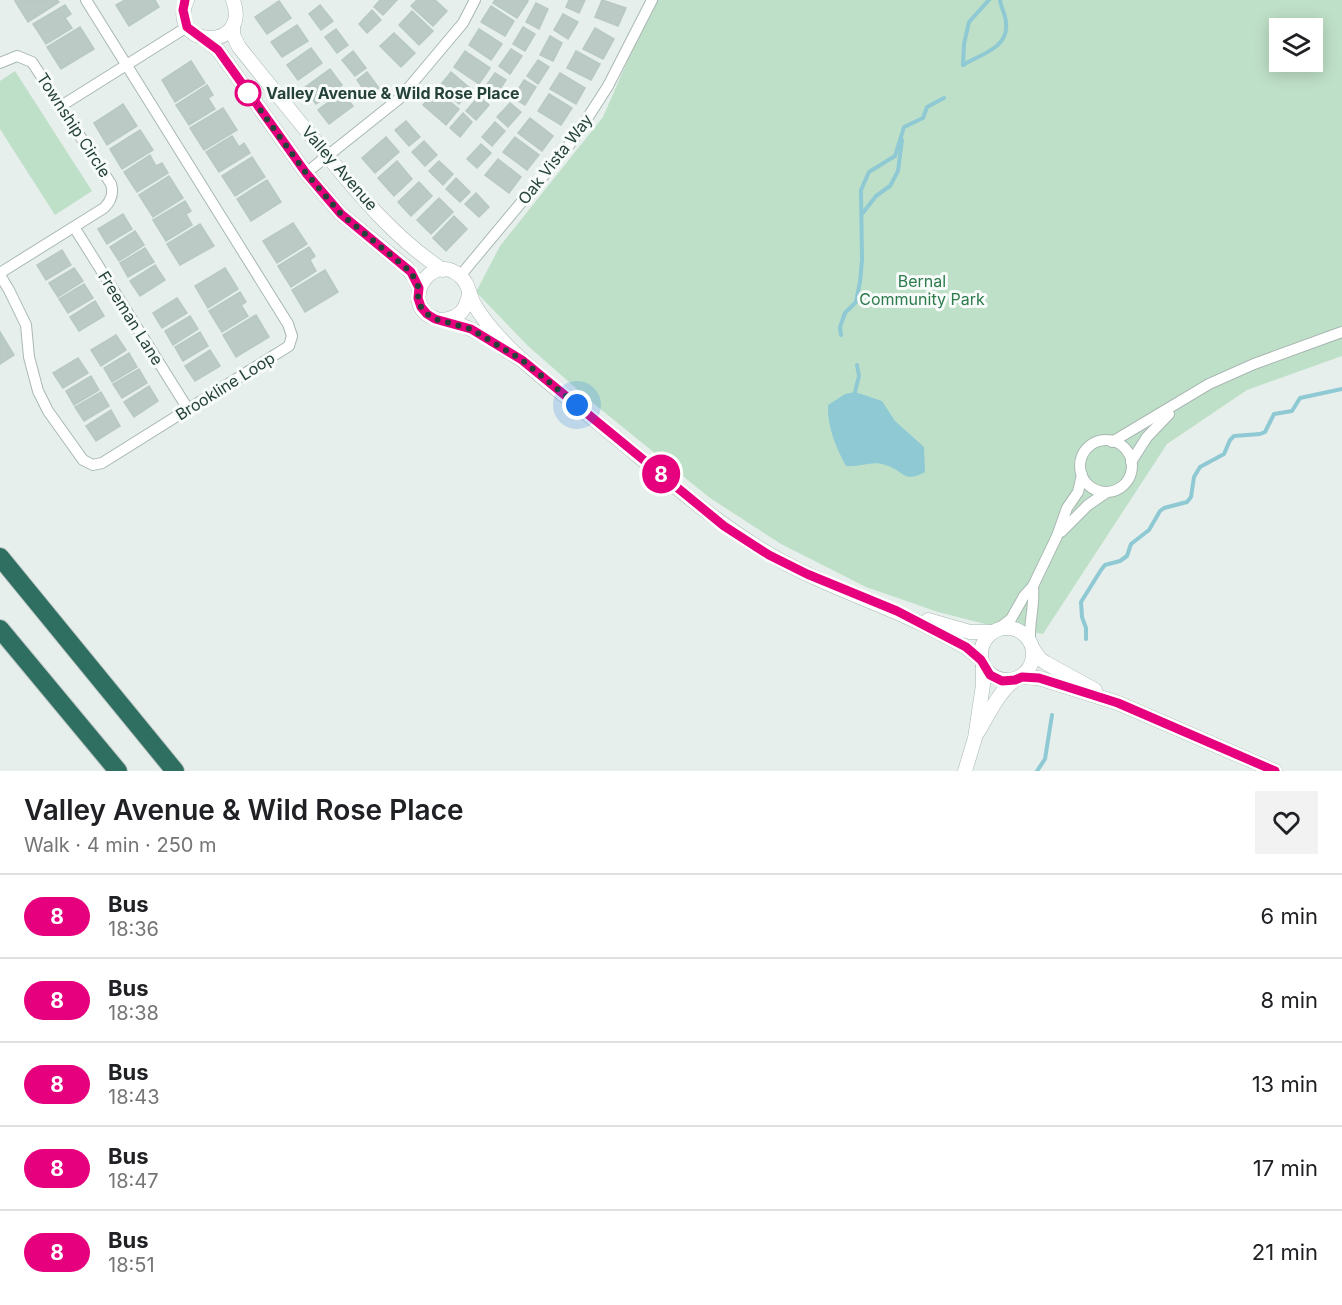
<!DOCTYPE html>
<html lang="en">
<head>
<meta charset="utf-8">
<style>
  body { margin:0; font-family:Inter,sans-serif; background:#f2f2f2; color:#202124; height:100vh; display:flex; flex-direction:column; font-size:22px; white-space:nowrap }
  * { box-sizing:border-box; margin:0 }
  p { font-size:20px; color:#757577 }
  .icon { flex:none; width:33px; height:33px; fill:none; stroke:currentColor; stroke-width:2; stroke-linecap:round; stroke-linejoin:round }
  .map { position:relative; height:771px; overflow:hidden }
  .panel { display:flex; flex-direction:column; background:#fff; flex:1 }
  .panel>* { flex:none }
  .badge { padding:0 12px; border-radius:20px; font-size:21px; line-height:39px }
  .tools { position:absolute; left:1269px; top:18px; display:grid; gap:12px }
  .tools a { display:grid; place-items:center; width:54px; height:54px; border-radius:0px; background:#fff; box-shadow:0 3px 15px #0003; font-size:30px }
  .you { position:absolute; width:30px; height:30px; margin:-15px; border:4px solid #fff; border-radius:50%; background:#1a73e8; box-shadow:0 0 0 9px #1a73e833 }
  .map>.badge { position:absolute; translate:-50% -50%; box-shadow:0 0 0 3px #fff }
  .round { display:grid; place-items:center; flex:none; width:63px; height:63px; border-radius:0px; background:#f2f2f2 }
  .head { display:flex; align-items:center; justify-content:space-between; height:102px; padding:0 24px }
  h1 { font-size:28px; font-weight:600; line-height:45px }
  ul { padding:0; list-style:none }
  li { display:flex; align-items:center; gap:18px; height:84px; padding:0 24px; border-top:2px solid #e0e0e0 }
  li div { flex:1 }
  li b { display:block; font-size:22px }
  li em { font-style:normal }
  li .badge { min-width:66px; font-weight:700; text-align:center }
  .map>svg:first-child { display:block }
  .green { fill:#bfe0c8; fill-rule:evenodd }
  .water { fill:#8ec9d4 }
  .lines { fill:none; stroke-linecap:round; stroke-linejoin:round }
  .stream { stroke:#8ec9d4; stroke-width:4 }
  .building { fill:#bbcac4; stroke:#b8c9c2; stroke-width:1.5 }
  .minor-casing { stroke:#a8b8b2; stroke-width:12 }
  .tertiary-casing { stroke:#a8b8b2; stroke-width:15 }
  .motorway-casing { stroke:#c2cac8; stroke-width:20 }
  .minor { stroke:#fff; stroke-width:10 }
  .tertiary { stroke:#fff; stroke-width:14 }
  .motorway { stroke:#2f6f62; stroke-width:18 }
  .line-casing { stroke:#fff; stroke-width:14 }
  .line { stroke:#e6007e; stroke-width:9 }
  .walk { stroke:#24423a; stroke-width:6; stroke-dasharray:0 10.8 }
  .stop-dot { fill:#fff; stroke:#e6007e; stroke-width:3 }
  .labels { text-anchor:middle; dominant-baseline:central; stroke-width:6; stroke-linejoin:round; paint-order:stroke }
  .stop-label { font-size:16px; font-weight:bold; fill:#24423a; stroke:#f7fbf9; text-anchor:start }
  .street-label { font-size:16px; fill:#24423a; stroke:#f7fbf9 }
  .park-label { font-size:16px; fill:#2d7a4b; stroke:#f7fbf9 }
</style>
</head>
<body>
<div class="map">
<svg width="1342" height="771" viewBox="0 0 1342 771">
  <rect width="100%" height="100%" fill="#e6efeb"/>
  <!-- green -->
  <g class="green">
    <path d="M654,0H1342V356L1247,390L1167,444L1043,634L985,624L938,612L866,587L781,544L710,498L593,403L528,346L476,292L500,246L603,117ZM1280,28H1312V62H1280Z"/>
    <polygon points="15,71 92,191 55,215 0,129 0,81"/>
  </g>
  <!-- water -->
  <path class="water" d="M855,392L882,401L895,421L924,447L925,472C903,484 904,470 885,465C873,460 859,468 846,466C836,448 827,426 828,405L845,394Z"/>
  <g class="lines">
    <!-- stream -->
    <g class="stream">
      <path d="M963,65C981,54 1009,48 1006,23C1006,15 1001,8 1000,0"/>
      <polyline points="963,65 964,44 969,22 989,0"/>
      <polyline points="862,214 876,196 890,186 898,171 902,140"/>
      <polyline points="841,335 840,327 845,313 856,302 860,282 862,260 861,190 869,172 895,156 904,127 923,118 927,107 944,98"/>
      <polyline points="855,392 859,376 857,365"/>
      <polyline points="1086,639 1086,628 1082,617 1081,602 1101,570 1105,565 1120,561 1127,556 1131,544 1149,530 1160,511 1164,508 1187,502 1191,497 1194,477 1200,467 1224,454 1230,440 1234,436 1260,434 1265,432 1274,414 1292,411 1300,398 1342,389"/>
      <polyline points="1037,771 1045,759 1052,715"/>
    </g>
  </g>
  <!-- building -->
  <g class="building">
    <polygon points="57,0 59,2 28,22 15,1"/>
    <polygon points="125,0 155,0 159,7 129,26 116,5"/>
    <polygon points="380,0 397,0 383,15 374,7"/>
    <polygon points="417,0 435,0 447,11 433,26 411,6"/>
    <polygon points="495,0 527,0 528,1 517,18 493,3"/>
    <polygon points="569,0 585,0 579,13 566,7"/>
    <polygon points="602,0 626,8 618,26 595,17"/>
    <polygon points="279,1 291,18 267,34 255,17"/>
    <polygon points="536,3 548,9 539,29 526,22"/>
    <polygon points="65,5 71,14 65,18 72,28 46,44 33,24"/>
    <polygon points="320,5 333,21 321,30 309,14"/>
    <polygon points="491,6 514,21 505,36 481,22"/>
    <polygon points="372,10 381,20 367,33 359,24"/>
    <polygon points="412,11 433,31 419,45 399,25"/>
    <polygon points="563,14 578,22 568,39 554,30"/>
    <polygon points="297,25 308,41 282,57 271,42"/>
    <polygon points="80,27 94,49 61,69 47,47"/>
    <polygon points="523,27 535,34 525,51 513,44"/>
    <polygon points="595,28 614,39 603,59 583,49"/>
    <polygon points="336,29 348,45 337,53 325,37"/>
    <polygon points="479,29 502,44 491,60 469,45"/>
    <polygon points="394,33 415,53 401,67 380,46"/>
    <polygon points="550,36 562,43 553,61 540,55"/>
    <polygon points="311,48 322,63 298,80 287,65"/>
    <polygon points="511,49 522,56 510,74 499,66"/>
    <polygon points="353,51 366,68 355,76 342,60"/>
    <polygon points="465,51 490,68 479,84 454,67"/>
    <polygon points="576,51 600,64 591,80 567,68"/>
    <polygon points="538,60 549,67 538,84 527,76"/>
    <polygon points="191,61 205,83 175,102 162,80"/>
    <polygon points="330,69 342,85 316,104 304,88"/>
    <polygon points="367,72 379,88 368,96 357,80"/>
    <polygon points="451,72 471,89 459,104 439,87"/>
    <polygon points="495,73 506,80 495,97 483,90"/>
    <polygon points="560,73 585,88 576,104 550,89"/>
    <polygon points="524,80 536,87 525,105 513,98"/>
    <polygon points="207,85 213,95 208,98 215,109 189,125 176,105"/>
    <polygon points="436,90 459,109 446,125 423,105"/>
    <polygon points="342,92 353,106 329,124 318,110"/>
    <polygon points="549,94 572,108 561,125 538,111"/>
    <polygon points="479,96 489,105 476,120 466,111"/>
    <polygon points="510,103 521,112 508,127 497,117"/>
    <polygon points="123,104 137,126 107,145 94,123"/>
    <polygon points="223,108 237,130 204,150 190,128"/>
    <polygon points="463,113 472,122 460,137 450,128"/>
    <polygon points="530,118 553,136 542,151 518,133"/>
    <polygon points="406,121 420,137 409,146 395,130"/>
    <polygon points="495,122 505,131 492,146 482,137"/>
    <polygon points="140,130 153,150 122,169 110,149"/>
    <polygon points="232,136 239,147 244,143 250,153 219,172 206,152"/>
    <polygon points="386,137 399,152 375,173 362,158"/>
    <polygon points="515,137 539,155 527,170 503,152"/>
    <polygon points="424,141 437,155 425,166 412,152"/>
    <polygon points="481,144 491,153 477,168 467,159"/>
    <polygon points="150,155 156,166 162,163 168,173 137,192 124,172"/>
    <polygon points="252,157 265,177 235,196 222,176"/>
    <polygon points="498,159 521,177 509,193 485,175"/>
    <polygon points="397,161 412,179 394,196 378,178"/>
    <polygon points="439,161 453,174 443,185 429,171"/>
    <polygon points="169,176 183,198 153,217 139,195"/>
    <polygon points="456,178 470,192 460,202 446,189"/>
    <polygon points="267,180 281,202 251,221 237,199"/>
    <polygon points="419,182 432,196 411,216 398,202"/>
    <polygon points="476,193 489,207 479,217 465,204"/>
    <polygon points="439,198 453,212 431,234 417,220"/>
    <polygon points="185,201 191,211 186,214 192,225 166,241 153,220"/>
    <polygon points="123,214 132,229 107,244 98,229"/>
    <polygon points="454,216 467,229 446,251 433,238"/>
    <polygon points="293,223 307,244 277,263 263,241"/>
    <polygon points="200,224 214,246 180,265 167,244"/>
    <polygon points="135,231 144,245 119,261 110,247"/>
    <polygon points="309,247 315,256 310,260 316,271 291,287 278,266"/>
    <polygon points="145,248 154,262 128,277 120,263"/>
    <polygon points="62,250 71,265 46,280 37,265"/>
    <polygon points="155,265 165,280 140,296 130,281"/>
    <polygon points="74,268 83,281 58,297 49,283"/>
    <polygon points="225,268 238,289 208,308 195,286"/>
    <polygon points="325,270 338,292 305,312 292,290"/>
    <polygon points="84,284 93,298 68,313 59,299"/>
    <polygon points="240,292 246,302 241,305 248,316 222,332 209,311"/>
    <polygon points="177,298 187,313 162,328 153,313"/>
    <polygon points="95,301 104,316 79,331 70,317"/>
    <polygon points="256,315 269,337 236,357 223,335"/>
    <polygon points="190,316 198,329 173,345 165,331"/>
    <polygon points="0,332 14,355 0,364"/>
    <polygon points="200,332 208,346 183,361 175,347"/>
    <polygon points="116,335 126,350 101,366 91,350"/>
    <polygon points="210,350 220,366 195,381 185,366"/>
    <polygon points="129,353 137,367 112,382 104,368"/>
    <polygon points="78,358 88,373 63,388 53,373"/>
    <polygon points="139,369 147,383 122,398 113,384"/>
    <polygon points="91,376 99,390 74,405 66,391"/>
    <polygon points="149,386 158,401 134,417 124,402"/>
    <polygon points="101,392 109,406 84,421 75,407"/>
    <polygon points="111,410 120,426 96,441 86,426"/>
  </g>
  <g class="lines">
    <defs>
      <g id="minor">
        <path d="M0,63L17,56L32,62L111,184C114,194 111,201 104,208L0,273"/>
        <polyline points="61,106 187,27"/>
        <polyline points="306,173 400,98 463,23 475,0"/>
        <polyline points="74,227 188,409"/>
        <polyline points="0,275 9,290 26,325 29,357 38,391 48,411 83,460 93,465 102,463 289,346 292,336 288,324 86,0"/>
        <polyline points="460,276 574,139 608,86 652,0"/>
        <circle cx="1106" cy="466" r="26"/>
        <polyline points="1112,442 1209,384 1254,364 1342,332"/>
        <polyline points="1131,462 1147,437 1169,414"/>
        <polyline points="1061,532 1088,505 1107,492"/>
        <polyline points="998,629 1011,619 1024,596 1033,586 1057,536 1067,508 1078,492 1082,475"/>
        <path d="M1030,640C1029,621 1035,605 1033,586"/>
      </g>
      <g id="tertiary">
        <path d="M187,0C165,48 252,53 233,0"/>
        <path d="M233,25V35L239,47C266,81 293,114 320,147C356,191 394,238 443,270"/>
        <polyline points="203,38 218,50 306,173 341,214 407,268 414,277 419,288"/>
        <path d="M444,320C460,317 466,310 469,294"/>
        <path d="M522,360C503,349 483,333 463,326C454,322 445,321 437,319C397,308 430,249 460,276C469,283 469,295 474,304C499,348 559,390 598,423C665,477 729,538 807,574C848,594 891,608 932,629C949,638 967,646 981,660"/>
        <polyline points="928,620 970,632 992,632"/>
        <circle cx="1007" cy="654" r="26"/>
        <polyline points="1033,649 1040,659 1046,663 1095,690"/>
        <polyline points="1022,677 1039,678 1118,703 1275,771"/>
        <path d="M977,733C989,715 997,693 1015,680"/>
        <polyline points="965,771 975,738 983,685 983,665"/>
      </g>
      <g id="motorway">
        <polyline points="0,557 175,771"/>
        <polyline points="0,629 118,771"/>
      </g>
    </defs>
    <!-- minor casing -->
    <use href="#minor" class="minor-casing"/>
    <!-- tertiary casing -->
    <use href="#tertiary" class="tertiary-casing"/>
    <!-- motorway casing -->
    <use href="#motorway" class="motorway-casing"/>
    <!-- minor -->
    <use href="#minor" class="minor"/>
    <!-- tertiary -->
    <use href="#tertiary" class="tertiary"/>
    <!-- motorway -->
    <use href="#motorway" class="motorway"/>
  </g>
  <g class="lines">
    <defs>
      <polyline id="line" points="185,0 183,10 187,27 218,50 306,173 341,214 411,272 419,288 418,298 421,307 427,314 435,319 471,329 522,360 724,526 769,555 807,574 897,611 966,647 981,660 990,675 1002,681 1015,680 1022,677 1039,678 1118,703 1275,771"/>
    </defs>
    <!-- line casing -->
    <use href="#line" class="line-casing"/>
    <!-- line -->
    <use href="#line" class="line"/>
    <!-- walk -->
    <polyline class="walk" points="248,93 306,173 341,214 411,272 419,288 418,298 421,307 427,314 435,319 471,329 522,360 577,405"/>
  </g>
  <!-- markers -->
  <circle class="stop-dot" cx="248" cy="93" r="12"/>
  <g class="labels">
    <!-- stop labels -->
    <g class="stop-label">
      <text x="266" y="93">Valley Avenue &amp; Wild Rose Place</text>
    </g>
    <!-- street labels -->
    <g class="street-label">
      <text transform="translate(74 125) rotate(57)">Township Circle</text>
      <text transform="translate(555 159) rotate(-52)">Oak Vista Way</text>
      <text transform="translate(340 168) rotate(49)">Valley Avenue</text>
      <text transform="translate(131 318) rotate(58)">Freeman Lane</text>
      <text transform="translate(225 386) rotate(-32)">Brookline Loop</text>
    </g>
    <!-- park labels -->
    <g class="park-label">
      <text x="922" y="281">Bernal<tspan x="922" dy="18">Community Park</tspan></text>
    </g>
  </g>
</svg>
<div class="tools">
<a><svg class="icon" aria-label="layers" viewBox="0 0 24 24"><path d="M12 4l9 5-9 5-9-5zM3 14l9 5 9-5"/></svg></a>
</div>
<div class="you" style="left:577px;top:405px"></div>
<b class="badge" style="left:661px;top:474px;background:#e6007e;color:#fff">8</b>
</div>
<section class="panel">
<div class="head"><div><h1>Valley Avenue &amp; Wild Rose Place</h1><p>Walk · 4 min · 250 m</p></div><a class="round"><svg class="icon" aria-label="heart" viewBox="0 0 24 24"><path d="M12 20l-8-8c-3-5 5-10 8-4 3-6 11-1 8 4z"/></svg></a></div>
<ul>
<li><span class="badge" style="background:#e6007e;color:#fff">8</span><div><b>Bus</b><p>18:36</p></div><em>6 min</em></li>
<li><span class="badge" style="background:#e6007e;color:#fff">8</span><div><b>Bus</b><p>18:38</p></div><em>8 min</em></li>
<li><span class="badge" style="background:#e6007e;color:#fff">8</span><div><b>Bus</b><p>18:43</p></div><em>13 min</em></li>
<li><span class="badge" style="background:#e6007e;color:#fff">8</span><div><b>Bus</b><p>18:47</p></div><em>17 min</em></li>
<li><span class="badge" style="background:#e6007e;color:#fff">8</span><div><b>Bus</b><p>18:51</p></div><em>21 min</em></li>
</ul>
</section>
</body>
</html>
